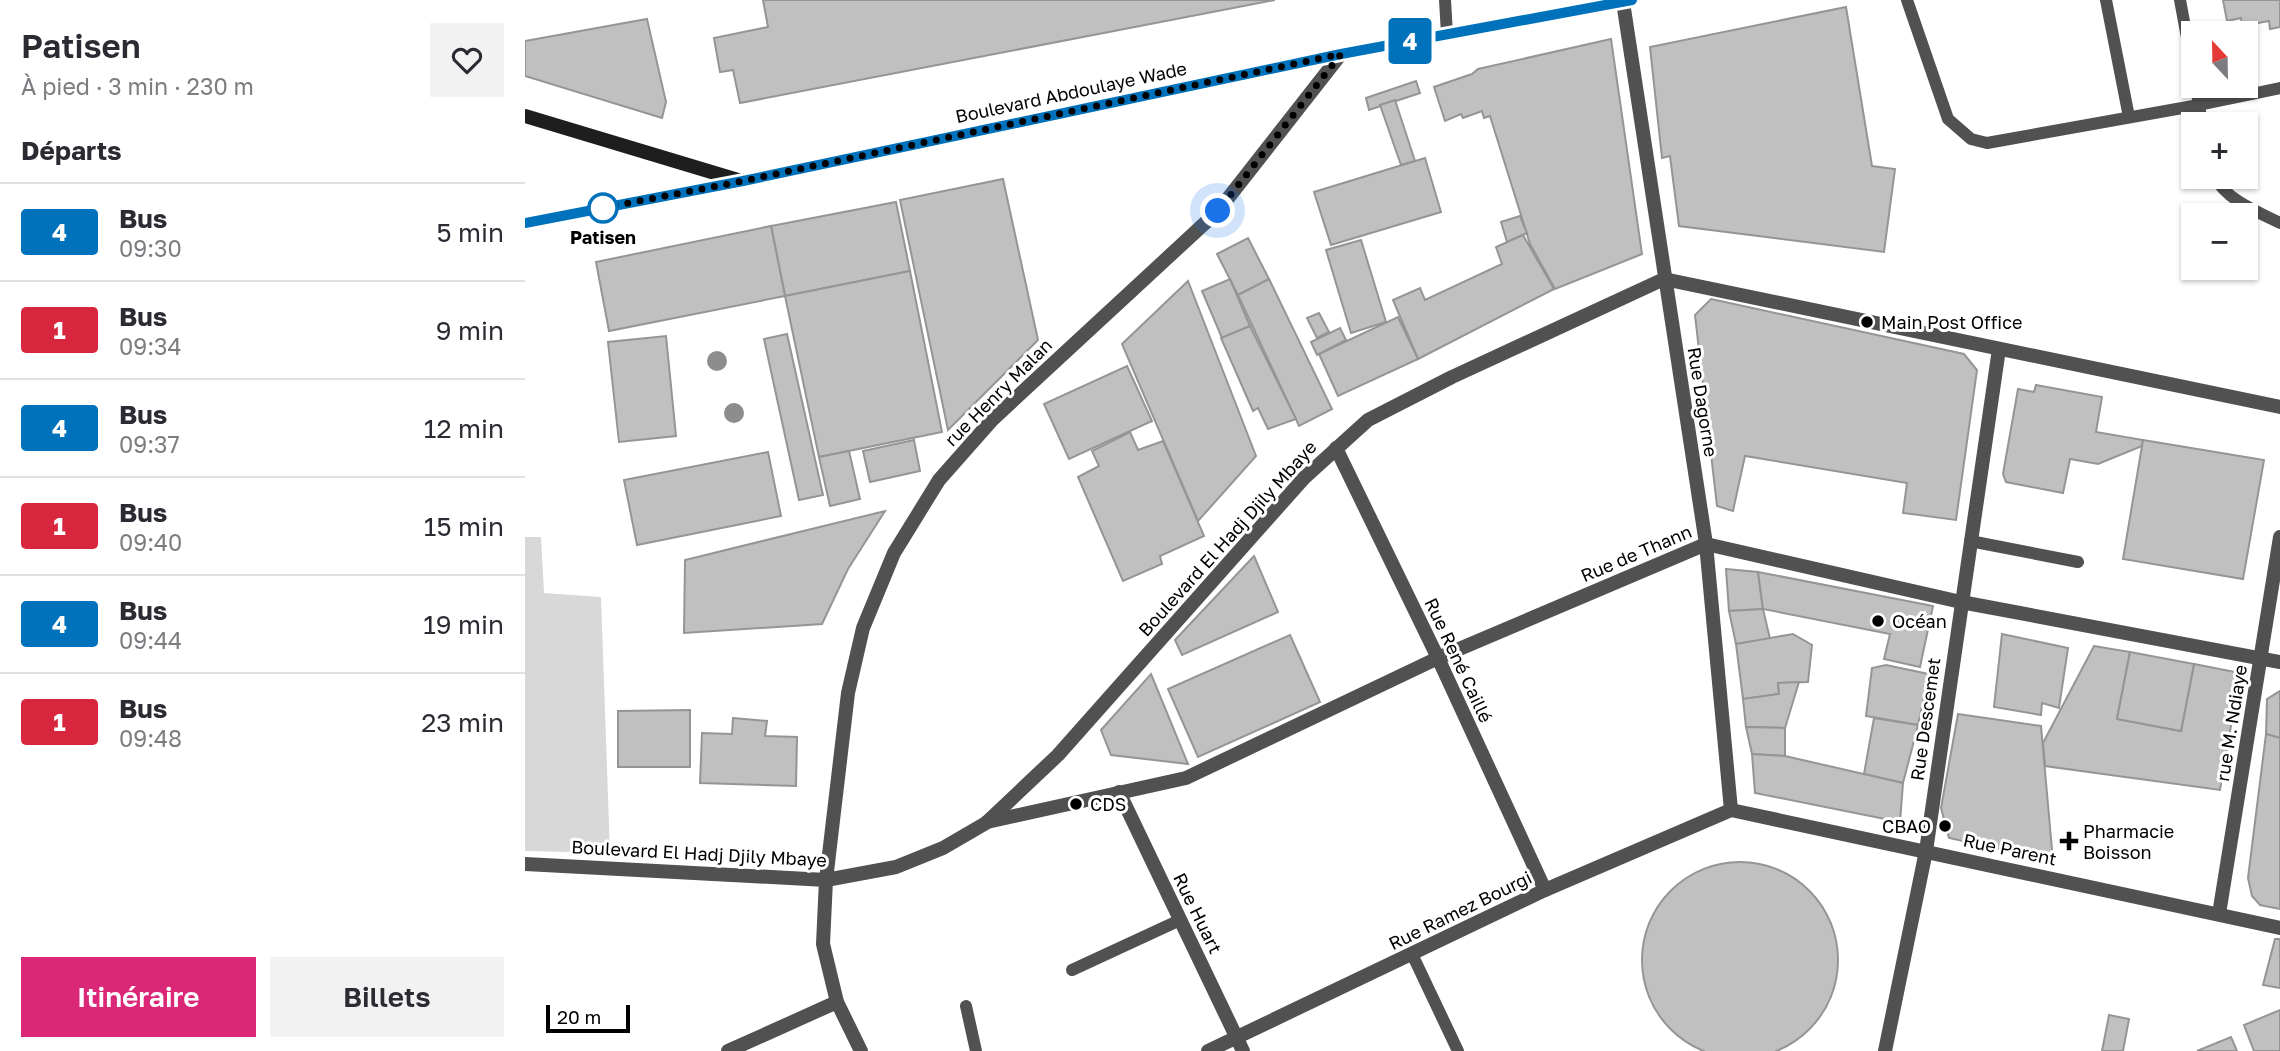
<!DOCTYPE html>
<html lang="fr">
<head>
<meta charset="utf-8">
<style>
  body { margin:0; font-family:"Golos Text",sans-serif; background:#f2f2f3; color:#2b2b33; height:100vh; display:flex; flex-direction:column; font-size:26px; white-space:nowrap }
  * { box-sizing:border-box; margin:0 }
  p { font-size:23px; color:#7c7c81 }
  .icon { flex:none; width:38px; height:38px; fill:none; stroke:currentColor; stroke-width:2; stroke-linecap:round; stroke-linejoin:round }
  .map { position:relative; flex:1; overflow:hidden }
  .panel { display:flex; flex-direction:column; background:#fff; width:525px }
  .panel>* { flex:none }
  .badge { padding:0 14px; border-radius:5px; font-size:24px; line-height:46px }
  .needle { width:46px; rotate:338deg }
  .buttons { position:absolute; left:1656px; top:21px; display:grid; gap:14px }
  .buttons a { display:grid; place-items:center; width:77px; height:77px; border-radius:0px; background:#fff; box-shadow:0 2px 5px #0004; font-size:35px }
  .scale { position:absolute; left:21px; bottom:18px; width:84px; box-sizing:border-box; padding-left:7px; border:4px solid #000; border-top:0; font-size:19px; line-height:24px; white-space:nowrap; color:#000; -webkit-text-stroke:5px #fff; paint-order:stroke }
  .you { position:absolute; width:35px; height:35px; margin:-18px; border:5px solid #fff; border-radius:50%; background:#1a73e8; box-shadow:0 0 0 10px #1a73e833 }
  .map>.badge { position:absolute; translate:-50% -50%; box-shadow:0 0 0 4px #fff }
  h2 { padding:0 21px; font-size:26px; line-height:63px }
  .round { display:grid; place-items:center; flex:none; width:74px; height:74px; border-radius:0px; background:#f2f2f3 }
  .head { display:flex; align-items:center; justify-content:space-between; height:119px; padding:0 21px }
  h1 { font-size:33px; font-weight:600; line-height:52px }
  .cta { display:flex; gap:14px; margin-top:auto; padding:14px 21px }
  .cta a { flex:1; height:80px; border-radius:0px; background:#db2777; color:#fff; font-size:28px; font-weight:600; line-height:80px; text-align:center }
  .cta a+a { background:#f2f2f3; color:#2b2b33 }
  ul { padding:0; list-style:none }
  li { display:flex; align-items:center; gap:21px; height:98px; padding:0 21px; border-top:2px solid #e1e1e2 }
  li div { flex:1 }
  li b { display:block; font-size:26px }
  li em { font-style:normal }
  li .badge { min-width:77px; font-weight:700; text-align:center }
  main { display:flex; flex:1; min-height:0 }
  .map>svg:first-child { display:block }
  .green { fill:#d8d8d8 }
  .building { fill:#c0c0c0; stroke:#959595; stroke-width:2 }
  .lines { fill:none; stroke-linecap:round; stroke-linejoin:round }
  .lane { stroke:#515151; stroke-width:12 }
  .street { stroke:#515151; stroke-width:14 }
  .secondary { stroke:#1e1e1e; stroke-width:14 }
  .tree { fill:#8d8d8d }
  .line-casing { stroke:#fff; stroke-width:16 }
  .line { stroke:#0072bc; stroke-width:10 }
  .walk { stroke:#000; stroke-width:7; stroke-dasharray:0 12.6 }
  .stop-dot { fill:#fff; stroke:#0072bc; stroke-width:3.5 }
  .poi-dot { fill:#000; stroke:#fff; stroke-width:2.5 }
  .labels { text-anchor:middle; dominant-baseline:central; stroke-width:6; stroke-linejoin:round; paint-order:stroke }
  .street-label { font-size:18px; fill:#000; stroke:#fff }
  .stop-label { font-size:18px; font-weight:bold; fill:#000; stroke:#fff }
  .poi-label { font-size:18px; fill:#000; stroke:#fff; text-anchor:start }
</style>
</head>
<body>
<main>
<section class="panel">
<div class="head"><div><h1>Patisen</h1><p>À pied · 3 min · 230 m</p></div><a class="round"><svg class="icon" aria-label="heart" viewBox="0 0 24 24"><path d="M12 20l-8-8c-3-5 5-10 8-4 3-6 11-1 8 4z"/></svg></a></div>
<h2>Départs</h2>
<ul>
<li><span class="badge" style="background:#0072bc;color:#fff">4</span><div><b>Bus</b><p>09:30</p></div><em>5 min</em></li>
<li><span class="badge" style="background:#d7263d;color:#fff">1</span><div><b>Bus</b><p>09:34</p></div><em>9 min</em></li>
<li><span class="badge" style="background:#0072bc;color:#fff">4</span><div><b>Bus</b><p>09:37</p></div><em>12 min</em></li>
<li><span class="badge" style="background:#d7263d;color:#fff">1</span><div><b>Bus</b><p>09:40</p></div><em>15 min</em></li>
<li><span class="badge" style="background:#0072bc;color:#fff">4</span><div><b>Bus</b><p>09:44</p></div><em>19 min</em></li>
<li><span class="badge" style="background:#d7263d;color:#fff">1</span><div><b>Bus</b><p>09:48</p></div><em>23 min</em></li>
</ul>
<div class="cta"><a>Itinéraire</a><a>Billets</a></div>
</section>
<div class="map">
<svg width="1755" height="1051" viewBox="0 0 1755 1051">
  <rect width="100%" height="100%" fill="#fff"/>
  <!-- green -->
  <polygon class="green" points="0,537 16,537 19,593 76,597 85,853 0,851"/>
  <!-- building -->
  <g class="building">
    <polygon points="238,0 750,0 215,103 208,70 195,72 189,38 243,27"/>
    <polygon points="1698,0 1755,0 1755,27 1745,29 1744,21 1717,26 1716,18 1702,21"/>
    <polygon points="1321,7 1347,166 1370,169 1359,252 1154,226 1145,156 1137,158 1125,47"/>
    <polygon points="122,19 141,102 137,118 0,76 0,41"/>
    <polygon points="1086,39 1117,254 1030,289 1005,244 965,116 959,118 957,111 938,118 936,114 920,121 909,87 947,74 953,69"/>
    <polygon points="891,81 895,93 844,110 841,98"/>
    <polygon points="870,100 890,161 876,165 855,105"/>
    <polygon points="900,158 916,212 806,245 789,192"/>
    <polygon points="478,179 513,340 423,430 375,200"/>
    <polygon points="371,202 385,271 260,296 246,226"/>
    <polygon points="995,216 1002,233 982,242 976,222"/>
    <polygon points="246,226 260,296 84,331 71,262"/>
    <polygon points="998,235 1029,289 893,359 868,300 895,288 900,300 977,264 971,247"/>
    <polygon points="723,238 744,279 713,295 692,254"/>
    <polygon points="836,240 861,322 826,333 801,250"/>
    <polygon points="385,271 417,432 294,457 260,296"/>
    <polygon points="705,279 725,326 697,338 677,291"/>
    <polygon points="744,279 807,409 774,426 713,295"/>
    <polygon points="663,281 731,456 673,521 597,344"/>
    <polygon points="1186,299 1439,354 1452,370 1431,520 1378,513 1382,483 1220,456 1208,511 1192,506 1170,315"/>
    <polygon points="794,313 804,332 792,338 782,318"/>
    <polygon points="873,317 893,359 813,396 794,354"/>
    <polygon points="725,326 771,419 743,429 733,408 728,411 696,338"/>
    <polygon points="815,328 821,340 792,355 786,342"/>
    <polygon points="262,334 298,495 274,500 239,339"/>
    <polygon points="141,336 151,436 94,442 83,342"/>
    <polygon points="602,366 627,421 544,459 519,404"/>
    <polygon points="1511,385 1577,397 1571,432 1618,440 1617,446 1573,464 1545,459 1538,493 1481,482 1478,474 1493,389 1509,392"/>
    <polygon points="605,432 613,450 638,441 679,536 635,556 637,564 598,581 553,477 574,466 567,451"/>
    <polygon points="389,440 395,471 345,482 338,451"/>
    <polygon points="1618,440 1739,460 1718,579 1598,559"/>
    <polygon points="324,451 335,499 305,506 294,457"/>
    <polygon points="243,452 256,516 112,545 99,480"/>
    <polygon points="360,511 323,569 297,624 159,633 160,560"/>
    <polygon points="729,556 753,612 657,655 650,640"/>
    <polygon points="1201,569 1233,572 1238,609 1204,611"/>
    <polygon points="1233,572 1408,606 1395,667 1359,659 1365,634 1238,609"/>
    <polygon points="1238,609 1245,639 1211,644 1204,611"/>
    <polygon points="1268,634 1287,645 1283,682 1253,683 1254,694 1218,699 1211,644"/>
    <polygon points="1477,634 1543,648 1534,708 1517,703 1516,715 1469,707"/>
    <polygon points="765,635 795,702 673,757 643,689"/>
    <polygon points="1569,646 1605,652 1592,719 1656,731 1669,664 1715,673 1695,790 1520,766 1518,743"/>
    <polygon points="1605,652 1669,664 1656,731 1592,719"/>
    <polygon points="1361,665 1404,674 1393,725 1341,716 1347,668"/>
    <polygon points="626,674 663,764 586,755 576,730"/>
    <polygon points="1274,682 1260,728 1221,727 1218,699 1254,694 1253,683"/>
    <polygon points="1755,691 1755,738 1741,734 1742,699"/>
    <polygon points="165,710 165,767 93,767 93,711"/>
    <polygon points="1433,714 1516,726 1528,861 1424,838 1416,808"/>
    <polygon points="208,718 242,721 240,736 272,737 271,786 175,783 177,733 207,734"/>
    <polygon points="1349,718 1393,725 1378,783 1339,774"/>
    <polygon points="1221,727 1260,728 1260,756 1227,754"/>
    <polygon points="1741,734 1755,738 1755,909 1735,905 1727,896 1723,878"/>
    <polygon points="1227,754 1260,756 1378,783 1375,822 1230,793"/>
    <circle cx="1215" cy="960" r="98"/>
    <polygon points="1750,939 1755,939 1755,988 1738,985"/>
    <polygon points="1755,1010 1755,1051 1729,1051 1719,1025"/>
    <polygon points="1584,1015 1604,1019 1598,1051 1577,1051"/>
    <polygon points="1706,1037 1712,1051 1672,1051"/>
  </g>
  <g class="lines">
    <!-- lane -->
    <g class="lane">
      <polyline points="920,0 922,34"/>
      <polyline points="1382,0 1423,119 1446,139 1462,143 1674,105 1755,88"/>
      <polyline points="1581,0 1604,117"/>
      <polyline points="1655,0 1668,70"/>
      <polyline points="1671,86 1677,124"/>
      <path d="M1690,177C1701,200 1733,212 1755,223"/>
      <polyline points="1445,541 1553,562"/>
      <polyline points="887,954 933,1051"/>
      <polyline points="547,970 655,920"/>
      <polyline points="441,1006 451,1051"/>
    </g>
    <!-- street -->
    <g class="street">
      <polyline points="1098,2 1181,544 1206,810"/>
      <polyline points="811,448 913,658 1020,890"/>
      <polyline points="594,792 718,1051"/>
      <polyline points="1206,810 1755,928"/>
      <polyline points="462,822 661,778 913,658 1181,544 1436,602 1755,662"/>
      <polyline points="0,864 301,880 371,867 418,848 461,823 533,755 779,478 843,420 927,377 1139,279 1755,407"/>
      <polyline points="1694,914 1755,537"/>
      <polyline points="203,1051 312,1002"/>
      <polyline points="336,1051 312,1002 298,944 301,880 323,693 338,628 369,553 414,480 467,420 693,211 816,54"/>
      <polyline points="683,1051 1020,890 1206,810"/>
      <polyline points="1360,1051 1401,851 1474,349"/>
    </g>
    <!-- secondary -->
    <g class="secondary">
      <polyline points="0,116 213,180"/>
      <polyline points="0,223 218,181 816,54 1107,0"/>
    </g>
  </g>
  <!-- trees -->
  <g class="tree">
    <circle cx="192" cy="361" r="10"/>
    <circle cx="209" cy="413" r="10"/>
  </g>
  <g class="lines">
    <defs>
      <polyline id="line" points="0,223 218,181 816,54 1107,0"/>
    </defs>
    <!-- line casing -->
    <use href="#line" class="line-casing"/>
    <!-- line -->
    <use href="#line" class="line"/>
    <!-- walk -->
    <polyline class="walk" points="78,208 218,181 816,54 693,211"/>
  </g>
  <!-- markers -->
  <circle class="stop-dot" cx="78" cy="208" r="14"/>
  <g class="poi-dot">
    <circle cx="1342" cy="322" r="7"/>
    <circle cx="1353" cy="621" r="7"/>
    <circle cx="551" cy="804" r="7"/>
    <circle cx="1420" cy="826" r="7"/>
    <path d="M1540.5 830.5h7v7h7v7h-7v7h-7v-7h-7v-7h7z"/>
  </g>
  <g class="labels">
    <!-- street labels -->
    <g class="street-label">
      <text transform="translate(546 92) rotate(-12)">Boulevard Abdoulaye Wade</text>
      <text transform="translate(473 392) rotate(-45)">rue Henry Malan</text>
      <text transform="translate(1178 402) rotate(81)">Rue Dagorne</text>
      <text transform="translate(702 538) rotate(-48)">Boulevard El Hadj Djily Mbaye</text>
      <text transform="translate(1111 553) rotate(-23)">Rue de Thann</text>
      <text transform="translate(934 660) rotate(65)">Rue René Caillé</text>
      <text transform="translate(1400 719) rotate(-82)">Rue Descemet</text>
      <text transform="translate(1706 723) rotate(-81)">rue M. Ndiaye</text>
      <text transform="translate(1485 849) rotate(12)">Rue Parent</text>
      <text transform="translate(174 853) rotate(3)">Boulevard El Hadj Djily Mbaye</text>
      <text transform="translate(935 910) rotate(-26)">Rue Ramez Bourgi</text>
      <text transform="translate(673 913) rotate(64)">Rue Huart</text>
    </g>
    <!-- stop labels -->
    <g class="stop-label">
      <text x="78" y="237">Patisen</text>
    </g>
    <!-- poi labels -->
    <g class="poi-label">
      <text x="1356" y="322">Main Post Office</text>
      <text x="1367" y="621">Océan</text>
      <text x="565" y="804">CDS</text>
      <text x="1406" y="826" text-anchor="end">CBAO</text>
      <text x="1558" y="831">Pharmacie<tspan x="1558" dy="21">Boisson</tspan></text>
    </g>
  </g>
</svg>
<div class="buttons">
<a><svg class="needle" viewBox="-14 -14 28 28"><path d="M0-13l5 13h-10z" fill="#e53935"/><path d="M0 13l5-13h-10z" fill="#7c7c81"/></svg></a>
<a>+</a>
<a>−</a>
</div>
<div class="scale">20 m</div>
<div class="you" style="left:693px;top:211px"></div>
<b class="badge" style="left:885px;top:41px;background:#0072bc;color:#fff">4</b>
</div>
</main>
</body>
</html>
